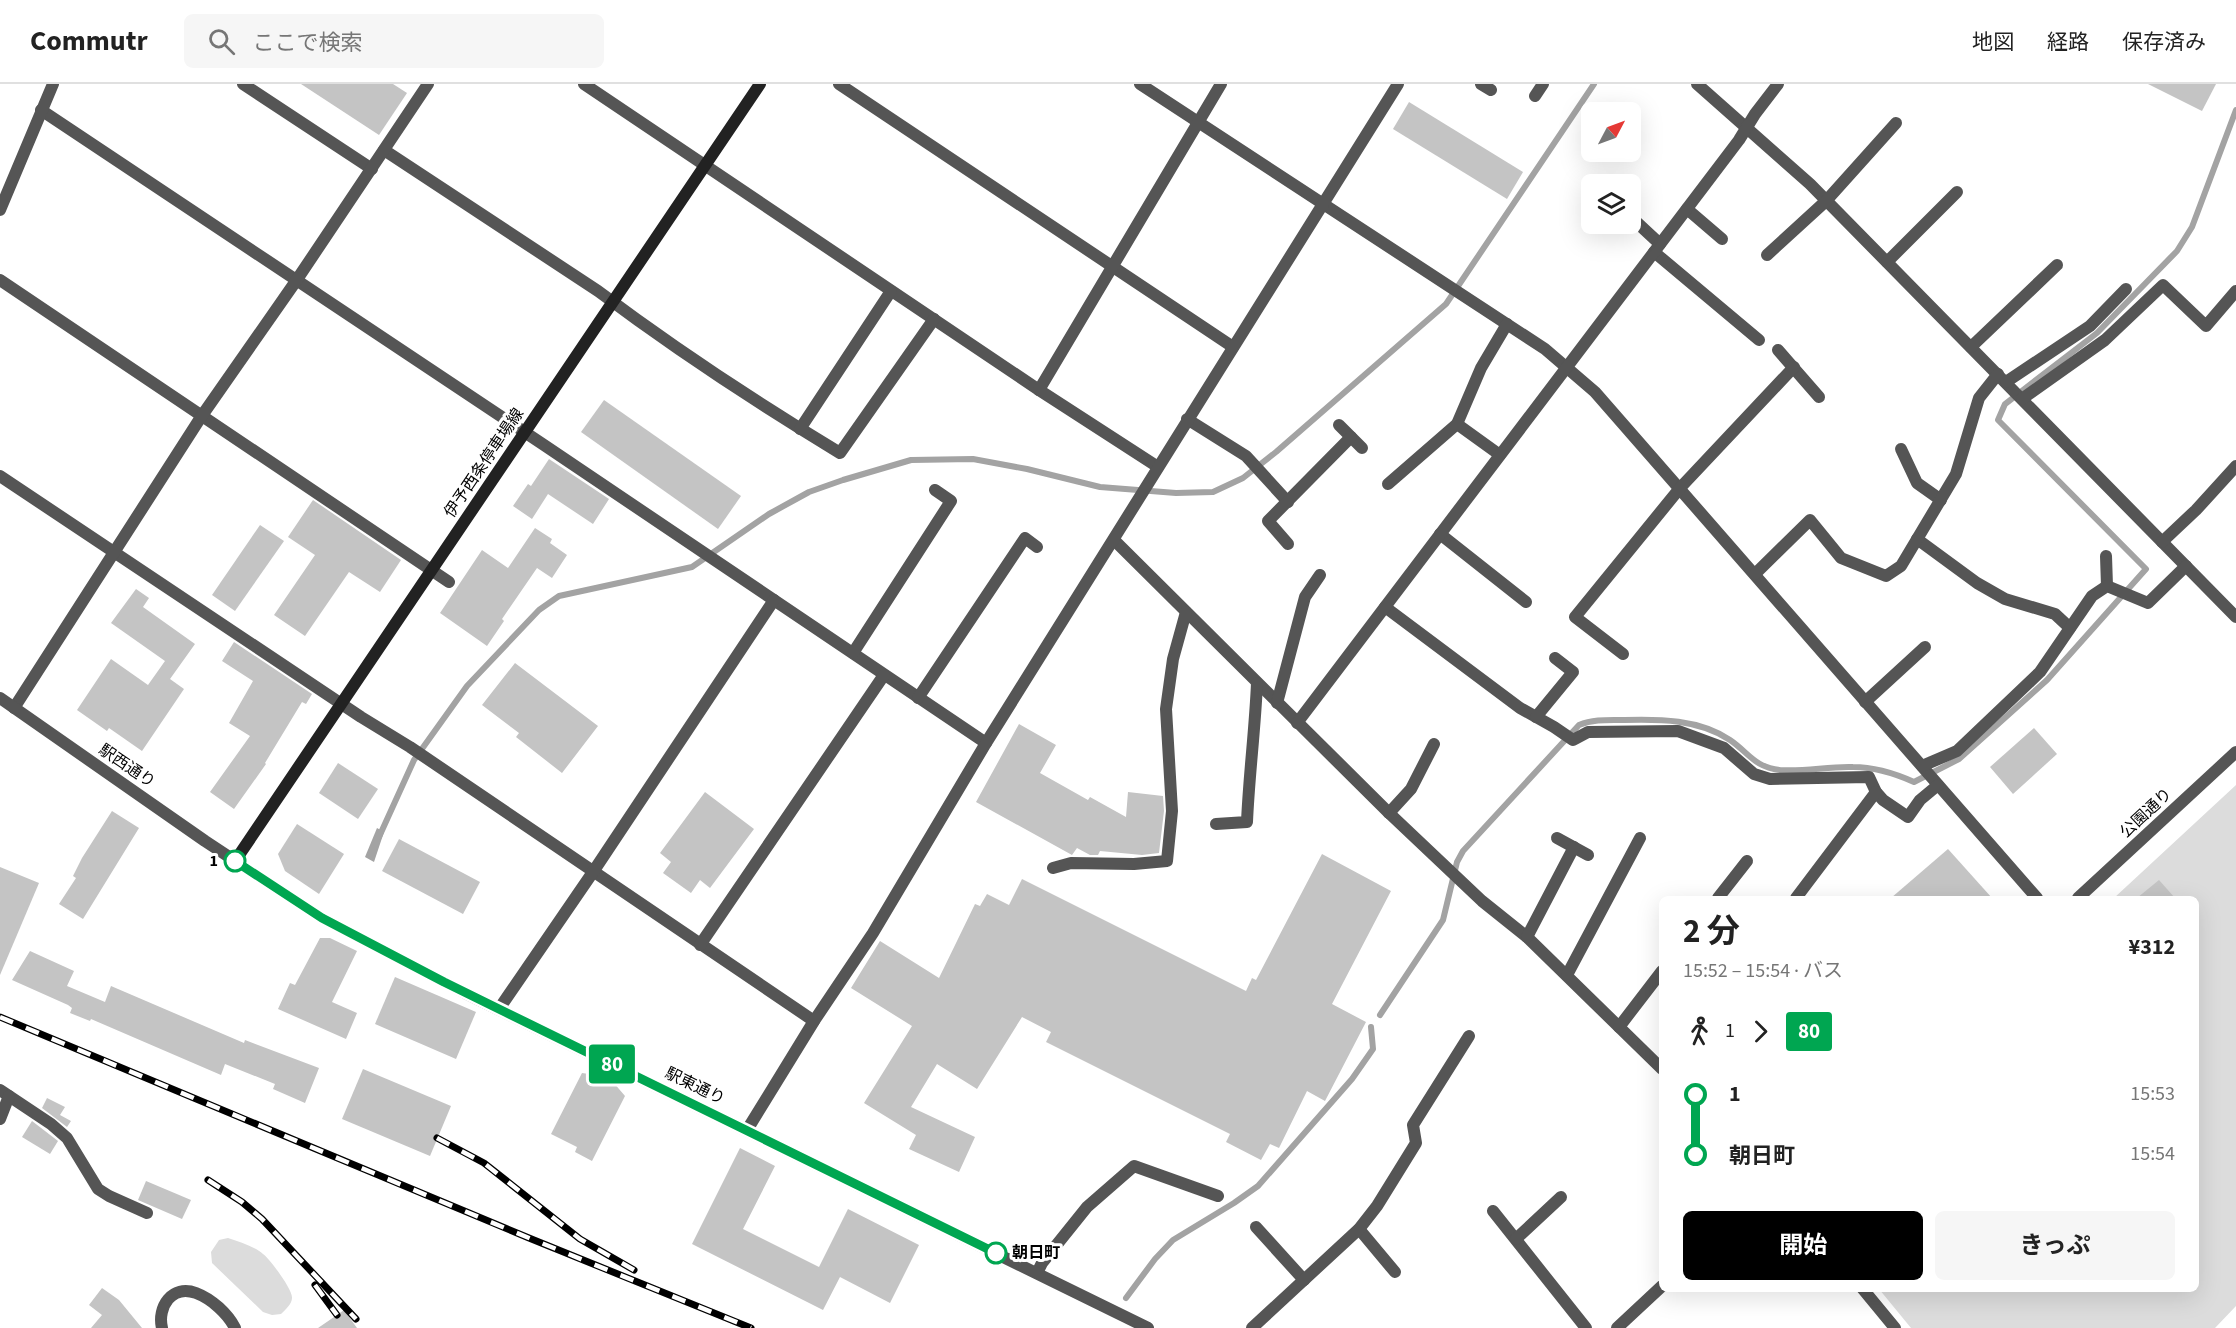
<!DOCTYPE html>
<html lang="ja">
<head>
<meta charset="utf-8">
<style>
  body { margin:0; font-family:"Source Sans 3","Noto Sans JP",sans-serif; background:#f6f6f6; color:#222; height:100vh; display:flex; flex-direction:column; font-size:22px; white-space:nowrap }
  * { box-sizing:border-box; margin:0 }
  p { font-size:20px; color:#767676 }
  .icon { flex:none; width:33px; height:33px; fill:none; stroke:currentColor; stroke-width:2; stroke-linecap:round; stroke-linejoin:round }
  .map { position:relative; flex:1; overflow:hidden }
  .drawer { position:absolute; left:1659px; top:812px; width:540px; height:396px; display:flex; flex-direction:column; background:#fff; border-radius:9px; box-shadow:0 6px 24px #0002 }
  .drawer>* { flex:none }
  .badge { padding:0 12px; border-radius:4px; font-size:21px; line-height:39px }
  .needle { width:39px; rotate:49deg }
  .fabs { position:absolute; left:1581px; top:18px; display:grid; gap:12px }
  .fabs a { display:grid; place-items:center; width:60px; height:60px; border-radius:9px; background:#fff; box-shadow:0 6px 24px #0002; font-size:30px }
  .map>.badge { position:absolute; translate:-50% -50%; box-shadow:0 0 0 3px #fff }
  .legs { display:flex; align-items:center; gap:9px; height:66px; padding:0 24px; font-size:20px }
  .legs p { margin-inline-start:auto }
  .summary { display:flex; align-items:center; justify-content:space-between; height:102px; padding:0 24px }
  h1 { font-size:33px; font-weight:700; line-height:45px }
  .cta { display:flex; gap:12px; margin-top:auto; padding:12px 24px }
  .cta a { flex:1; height:69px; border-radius:9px; background:#000; color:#fff; font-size:24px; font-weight:700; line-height:69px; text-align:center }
  .cta a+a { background:#f6f6f6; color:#222 }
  ul { padding:0 24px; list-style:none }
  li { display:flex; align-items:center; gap:21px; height:60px; font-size:22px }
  li i { display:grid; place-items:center; width:9px; height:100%; margin:0 8px; background:currentColor }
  li i::after { content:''; width:15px; height:15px; margin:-8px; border:4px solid; border-radius:50%; background:#fff }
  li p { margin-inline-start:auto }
  li:first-child i { background:linear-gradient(#0000 50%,currentColor 0) }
  li:last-child i { background:linear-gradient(currentColor 50%,#0000 0) }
  header { display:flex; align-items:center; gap:36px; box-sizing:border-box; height:84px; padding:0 30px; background:#fff; border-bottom:2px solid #e0e0e0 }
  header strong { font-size:28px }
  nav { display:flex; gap:33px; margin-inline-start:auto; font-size:21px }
  .search { width:420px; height:54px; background:#f6f6f6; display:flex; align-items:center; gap:15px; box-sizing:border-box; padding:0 21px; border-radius:9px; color:#767676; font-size:22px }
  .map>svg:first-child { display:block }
  .green { fill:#dcdcdc }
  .water { fill:#a3a3a3 }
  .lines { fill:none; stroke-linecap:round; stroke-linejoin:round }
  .stream { stroke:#a3a3a3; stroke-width:6 }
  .building { fill:#c4c4c4 }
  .minor { stroke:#555; stroke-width:12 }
  .tertiary { stroke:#555; stroke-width:12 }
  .secondary { stroke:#222; stroke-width:12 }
  .rail-casing { stroke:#000; stroke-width:7 }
  .rail { stroke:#fff; stroke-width:4.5; stroke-dasharray:14; stroke-linecap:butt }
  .line-1-casing { stroke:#fff; stroke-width:14 }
  .line-1 { stroke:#00a651; stroke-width:9 }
  .stop-1-dot { fill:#fff; stroke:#00a651; stroke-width:3 }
  .labels { text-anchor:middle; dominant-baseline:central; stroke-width:6; stroke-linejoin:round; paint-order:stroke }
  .street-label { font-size:16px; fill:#000; stroke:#fff }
  .stop-label { font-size:16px; font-weight:bold; fill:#000; stroke:#fff; text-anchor:end }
</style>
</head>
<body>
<header>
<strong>Commutr</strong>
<div class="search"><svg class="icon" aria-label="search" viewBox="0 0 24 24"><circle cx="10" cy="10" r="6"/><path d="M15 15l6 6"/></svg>ここで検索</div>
<nav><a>地図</a><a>経路</a><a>保存済み</a></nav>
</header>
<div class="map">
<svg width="2236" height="1244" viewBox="0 0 2236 1244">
  <rect width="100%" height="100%" fill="#fff"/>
  <!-- green -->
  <g class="green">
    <polygon points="2236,701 2236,1222 2215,1244 1911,1244 1879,1205 2196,1204 2196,814 2114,814"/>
    <path d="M228,1154C239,1158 254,1162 263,1170C270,1175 293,1206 292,1214C292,1220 285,1226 281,1230L272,1231L263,1228L212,1179L211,1168L219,1156Z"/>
  </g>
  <!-- water -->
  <polygon class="water" points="377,744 384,748 374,778 365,773"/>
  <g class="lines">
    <!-- stream -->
    <g class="stream">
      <polyline points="379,753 414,676 467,602 539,526 559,512 692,483 769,430 809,408 843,396 911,376 973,375 1027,385 1100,403 1176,409 1213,408 1243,394 1276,368 1446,220 1594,0"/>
      <path d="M1380,931L1443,836L1457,778L1463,767L1579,641C1593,635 1608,636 1624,636C1659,635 1699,635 1730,656C1749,669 1754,683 1780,686C1804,688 1829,682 1853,683C1875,683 1894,689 1914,698L1959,675L2047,596L2146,485L1998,336L2005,320L2097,249L2177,167L2192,143L2236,26"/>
      <polyline points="1126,1214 1155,1175 1173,1156 1234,1119 1258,1102 1352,995 1373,965 1371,943"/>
    </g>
  </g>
  <!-- building -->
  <g class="building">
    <polygon points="301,0 393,0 407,9 379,51"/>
    <polygon points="2148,0 2216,0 2202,27"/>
    <polygon points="1409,18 1523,88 1507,115 1393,45"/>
    <polygon points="604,316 741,412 718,445 581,348"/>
    <polygon points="549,375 609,415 593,440 548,410 532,435 513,422 528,400 531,402"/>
    <polygon points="313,416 401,476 380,508 349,488 305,552 274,531 315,471 288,453"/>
    <polygon points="260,441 284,457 235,527 212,511"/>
    <polygon points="535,444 552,455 550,459 567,471 552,494 537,484 502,535 504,537 487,562 440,529 482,466 508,484"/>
    <polygon points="136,505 149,514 143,523 195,560 170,595 184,605 142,667 109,644 107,647 77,626 111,575 148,601 165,577 111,539"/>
    <polygon points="234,558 312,610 306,620 302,618 265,679 266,680 234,725 210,708 250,652 229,639 253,597 222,577"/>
    <polygon points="515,579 598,642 562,689 516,653 519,649 482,621"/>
    <polygon points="1019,640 1056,661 1040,689 1088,716 1090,713 1126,733 1128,708 1163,712 1164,727 1159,769 1142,771 1100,767 1098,771 1090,771 1077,764 1072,771 976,718"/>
    <polygon points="2034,644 2057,670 2013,710 1990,683"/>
    <polygon points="338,679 378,705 358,735 319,709"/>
    <polygon points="705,708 754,745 710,804 700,796 691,809 663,789 671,778 660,769"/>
    <polygon points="112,727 139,744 83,835 59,820 76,794 73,792 82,774"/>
    <polygon points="297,740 344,770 319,810 285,787 278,770"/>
    <polygon points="399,755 480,798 463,830 382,787"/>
    <polygon points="1948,765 1992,814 1891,814"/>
    <polygon points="1322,770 1391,807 1332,920 1366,938 1325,1017 1307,1007 1279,1064 1270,1060 1261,1076 1226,1058 1230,1050 1046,958 1051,948 1022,933 977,1005 937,980 911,1023 975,1053 959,1088 909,1065 916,1051 864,1019 912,942 851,904 880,857 939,894 975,820 980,822 987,810 1009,821 1022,795 1246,907 1252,894 1256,896"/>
    <polygon points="0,783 39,799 0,891"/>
    <polygon points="2159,796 2175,814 2137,814"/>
    <polygon points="320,854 330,854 357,867 332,918 357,929 346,955 278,925 290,899 295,901"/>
    <polygon points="30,867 74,887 67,902 105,918 111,902 244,959 245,956 319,984 305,1019 273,1005 275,1000 225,980 221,991 91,935 90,937 70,929 72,924 68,921 12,896"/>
    <polygon points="395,893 476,928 456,975 375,940"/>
    <polygon points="363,985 451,1022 430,1072 342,1035"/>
    <polygon points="582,989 596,991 613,998 625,1012 592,1077 575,1068 577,1063 551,1050"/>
    <polygon points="47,1014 65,1023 60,1031 71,1037 67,1043 42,1024"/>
    <polygon points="32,1037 58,1057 50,1070 22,1053"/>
    <polygon points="740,1064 775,1082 743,1145 819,1183 848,1125 919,1161 890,1219 840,1193 823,1226 692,1160"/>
    <polygon points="146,1097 191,1116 182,1135 138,1116"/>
    <polygon points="102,1204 119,1216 142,1244 91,1244 102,1231 89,1221"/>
    <polygon points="344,1226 357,1244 318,1244 337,1231"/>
  </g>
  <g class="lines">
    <!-- minor -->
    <g class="minor">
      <polyline points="243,0 372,85"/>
      <polyline points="584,0 1039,306 1158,383"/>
      <polyline points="839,0 1233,263"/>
      <polyline points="1140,0 1545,265 1595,308 2037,814"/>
      <polyline points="1481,0 1491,6"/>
      <polyline points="1697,0 1810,100 2236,533"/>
      <polyline points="1535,12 1543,0"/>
      <polyline points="41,26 544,361 986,659"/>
      <path d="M384,66L598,207C674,264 759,320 840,369L934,235"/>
      <polyline points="1687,125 1722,155"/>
      <polyline points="0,126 53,0"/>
      <polyline points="1632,134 1660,160"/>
      <polyline points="1654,168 1759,256"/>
      <polyline points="1767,171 1826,117 1896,39"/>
      <polyline points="1887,178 1957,108"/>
      <polyline points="0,196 449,498"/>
      <polyline points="1971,263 2057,181"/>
      <polyline points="1778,266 1819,313"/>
      <polyline points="2006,298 2090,242 2126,205"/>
      <polyline points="1039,306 1221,0"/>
      <polyline points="2022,315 2105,256 2163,201 2206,242 2236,207"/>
      <polyline points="1187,335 1246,372 1288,418"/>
      <polyline points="1457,340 1500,371"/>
      <polyline points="1339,341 1362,364"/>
      <polyline points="800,345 891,207"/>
      <polyline points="1901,365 1917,399 1941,416"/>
      <polyline points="0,392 361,633 410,663 814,937"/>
      <polyline points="1388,400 1457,340 1481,284 1507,240"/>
      <polyline points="1440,450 1526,518"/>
      <polyline points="1917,455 1977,499 2005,515 2055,530 2070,544"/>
      <polyline points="1114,456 1389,729 1482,817 1527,853 1662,985"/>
      <polyline points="2162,458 2196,426 2236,382"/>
      <polyline points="1288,460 1268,437 1351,353"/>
      <polyline points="2106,472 2107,502"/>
      <polyline points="1755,490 1810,436 1841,474 1886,492 1901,482 1956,390 1979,314 1998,290"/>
      <polyline points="1385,523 1520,624 1554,643 1573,656 1588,648 1678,647 1724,664 1754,690 1770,695 1869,693 1876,708 1883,716 1908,733 1920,716 1938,701"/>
      <polyline points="853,569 951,417 935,406"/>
      <polyline points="1623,570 1575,533 1680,404 1794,283"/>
      <polyline points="918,614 1025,454 1037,463"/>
      <polyline points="1865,618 1925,563"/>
      <polyline points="1277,619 1305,513 1320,491"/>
      <polyline points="14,624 201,333 296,197 428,0"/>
      <polyline points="1536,633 1573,588 1555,574"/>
      <polyline points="1297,639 1739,56 1755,30 1778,0"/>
      <polyline points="1922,682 1957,667 2040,588 2092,512 2107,502 2148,519 2186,482"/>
      <polyline points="1389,729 1411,705 1434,660"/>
      <path d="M1216,740L1247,738C1249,691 1255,646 1257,599"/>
      <polyline points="1557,754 1588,771"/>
      <polyline points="1053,784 1071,779 1134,780 1167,777 1172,727 1166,625 1173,575 1186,528"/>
      <polyline points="1718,814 1747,777"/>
      <polyline points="1796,814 1876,708"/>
      <polyline points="1527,853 1574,763"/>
      <polyline points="700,861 884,591"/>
      <polyline points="1567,891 1640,754"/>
      <polyline points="499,925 593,788 774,516"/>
      <polyline points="1619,943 1662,887"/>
      <polyline points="0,1006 51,1040 67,1054 98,1105 109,1112 147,1129"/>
      <polyline points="0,1035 9,1012"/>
      <polyline points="747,1046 814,937 873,849 986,659 1398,0"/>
      <polyline points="1493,1127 1586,1244"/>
      <polyline points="1256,1143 1304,1196"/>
      <polyline points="1359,1145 1395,1188"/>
      <polyline points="1516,1155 1561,1113"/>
      <polyline points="1037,1189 1042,1179 1087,1123 1134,1082 1218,1112"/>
      <polyline points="1862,1204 1895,1244"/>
      <path d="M162,1244C157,1223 172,1200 196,1209C212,1215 228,1230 235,1244"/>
      <polyline points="1252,1244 1359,1145 1377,1122 1416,1059 1413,1041 1469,952"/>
    </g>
    <!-- tertiary -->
    <g class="tertiary">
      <polyline points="0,614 205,757 322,834 465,909 1148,1244"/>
      <polyline points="2078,814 2236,668"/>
      <polyline points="1617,1244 1662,1202"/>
    </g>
    <!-- secondary -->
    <polyline class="secondary" points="235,777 760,0"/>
    <defs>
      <g id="rail">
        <polyline points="0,933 529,1154 751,1244"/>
        <polyline points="437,1054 484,1079 580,1155 634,1186"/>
        <polyline points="208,1096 242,1118 262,1135 356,1235"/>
        <polyline points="315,1201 337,1231"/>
      </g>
    </defs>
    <!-- rail casing -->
    <use href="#rail" class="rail-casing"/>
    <!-- rail -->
    <use href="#rail" class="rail"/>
  </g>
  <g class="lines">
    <defs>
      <polyline id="line-1" points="235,777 322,834 444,898 996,1169"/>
    </defs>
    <!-- line-1 casing -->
    <use href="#line-1" class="line-1-casing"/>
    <!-- line-1 -->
    <use href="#line-1" class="line-1"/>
  </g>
  <!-- markers -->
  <g class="stop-1-dot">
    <circle cx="235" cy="777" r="10"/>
    <circle cx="996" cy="1169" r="10"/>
  </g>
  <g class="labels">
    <!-- street labels -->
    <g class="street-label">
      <text transform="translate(484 379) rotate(-56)">伊予西条停車場線</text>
      <text transform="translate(127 682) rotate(34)">駅西通り</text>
      <text transform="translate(2146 729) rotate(-43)">公園通り</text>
      <text transform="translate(695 1002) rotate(26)">駅東通り</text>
    </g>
    <!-- stop labels -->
    <g class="stop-label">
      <text x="218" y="777">1</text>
      <text x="1012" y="1169" text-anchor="start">朝日町</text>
    </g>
  </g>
</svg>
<div class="fabs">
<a><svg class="needle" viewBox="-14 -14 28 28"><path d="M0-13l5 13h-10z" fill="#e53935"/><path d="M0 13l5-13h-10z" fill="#767676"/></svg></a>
<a><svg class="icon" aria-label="layers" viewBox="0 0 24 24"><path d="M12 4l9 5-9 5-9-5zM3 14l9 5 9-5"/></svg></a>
</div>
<b class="badge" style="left:612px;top:980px;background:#00a651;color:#fff">80</b>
<section class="drawer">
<div class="summary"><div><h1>2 分</h1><p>15:52 – 15:54 · バス</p></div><b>¥312</b></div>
<div class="legs"><svg class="icon" aria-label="walk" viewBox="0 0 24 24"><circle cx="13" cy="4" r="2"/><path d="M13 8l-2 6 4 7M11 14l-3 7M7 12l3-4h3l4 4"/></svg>1<svg class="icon" aria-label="forward" viewBox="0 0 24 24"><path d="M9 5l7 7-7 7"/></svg><b class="badge" style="background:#00a651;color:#fff">80</b></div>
<ul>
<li><i style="color:#00a651"></i><b>1</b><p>15:53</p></li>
<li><i style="color:#00a651"></i><b>朝日町</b><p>15:54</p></li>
</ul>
<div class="cta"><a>開始</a><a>きっぷ</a></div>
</section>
</div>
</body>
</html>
